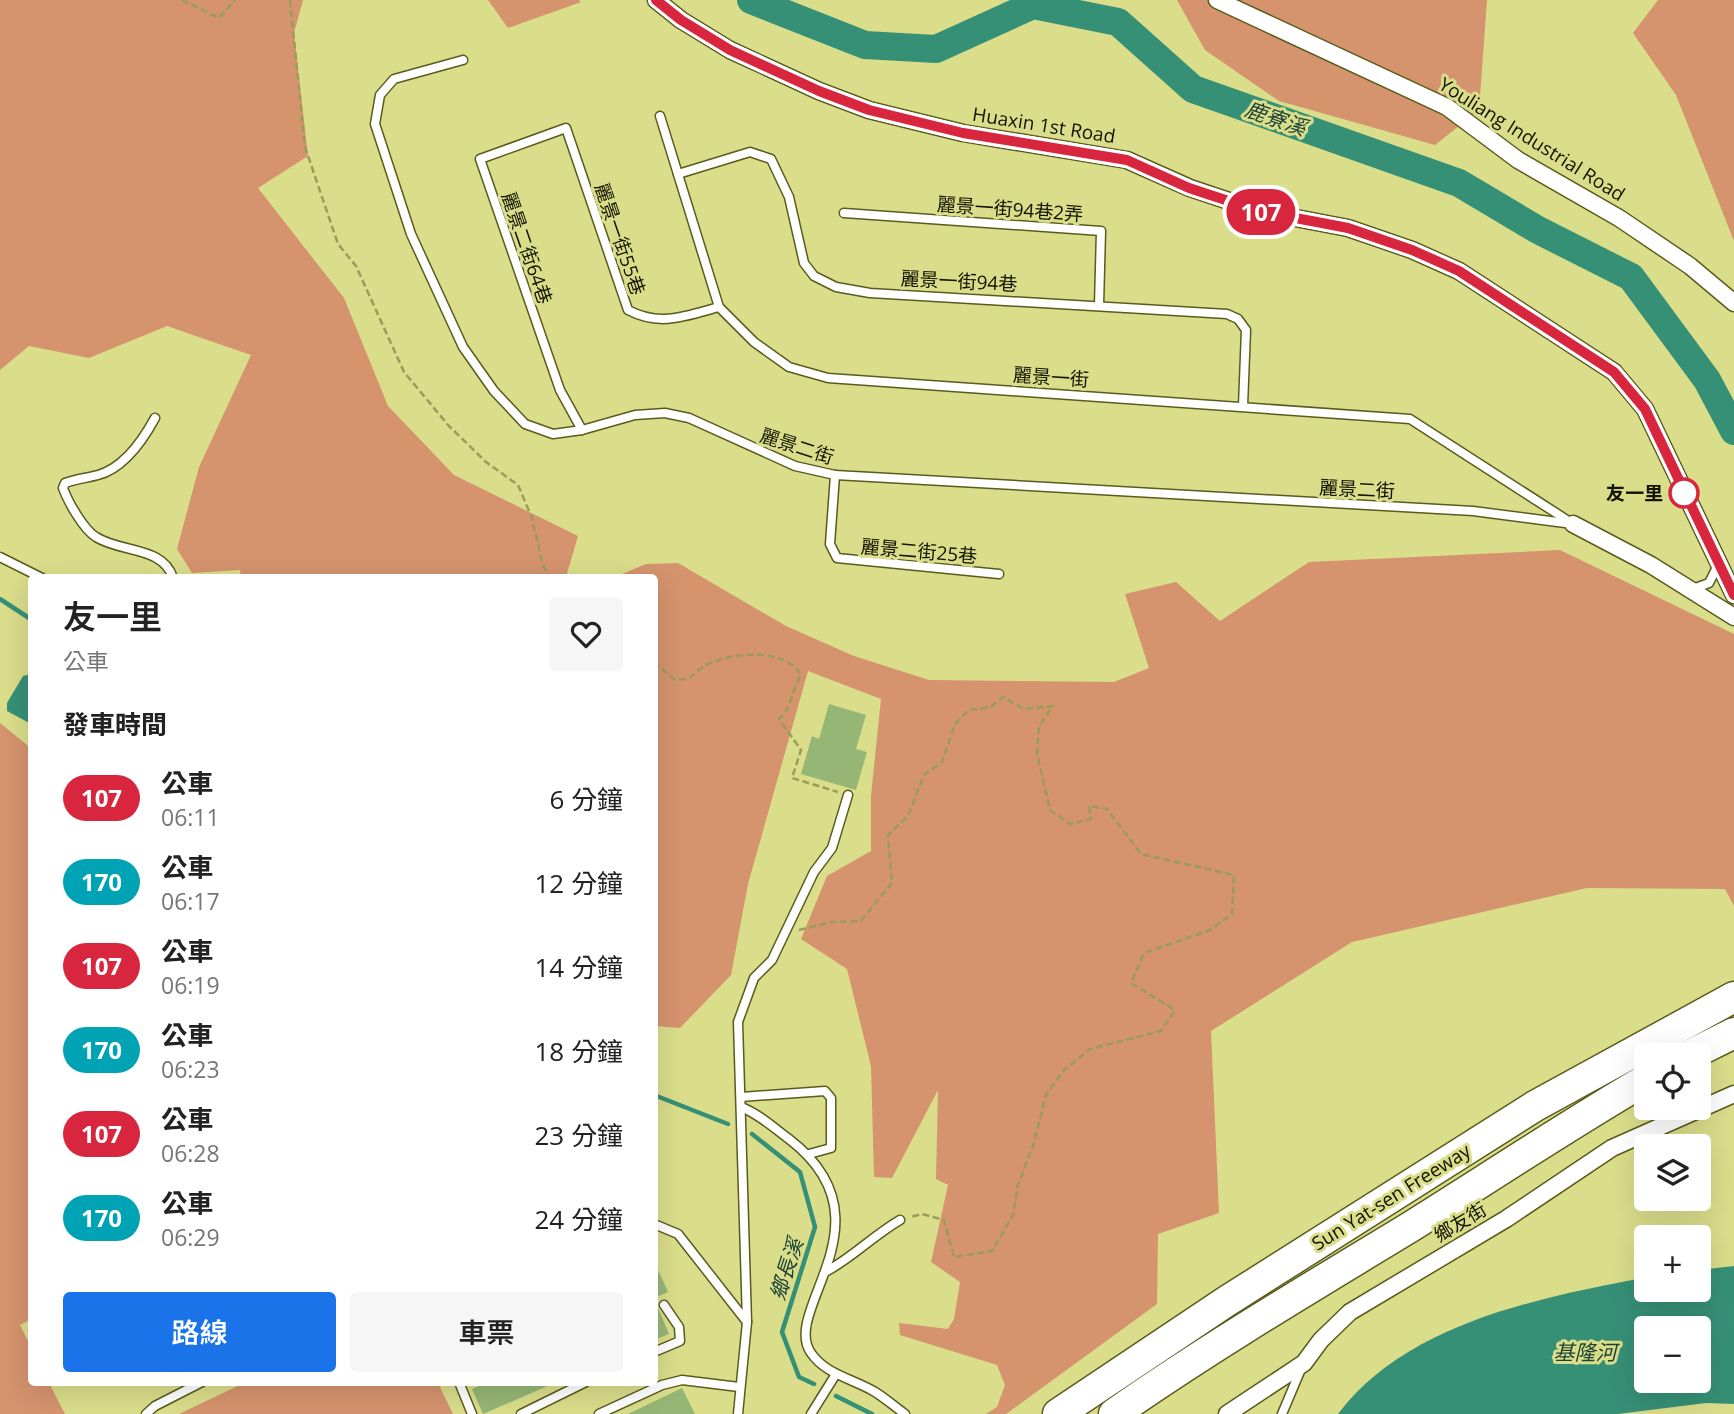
<!DOCTYPE html>
<html lang="zh-TW">
<head>
<meta charset="utf-8">
<style>
  body { margin:0; font-family:"Open Sans","Noto Sans TC",sans-serif; background:#f6f6f6; color:#222; height:100vh; display:flex; flex-direction:column; font-size:26px; white-space:nowrap }
  * { box-sizing:border-box; margin:0 }
  p { font-size:23px; color:#767676 }
  .icon { flex:none; width:38px; height:38px; fill:none; stroke:currentColor; stroke-width:2; stroke-linecap:round; stroke-linejoin:round }
  .map { position:relative; flex:1; overflow:hidden }
  .details { position:absolute; left:28px; top:574px; width:630px; height:812px; display:flex; flex-direction:column; background:#fff; border-radius:7px; box-shadow:0 7px 28px #0002 }
  .details>* { flex:none }
  .badge { padding:0 14px; border-radius:23px; font-size:24px; line-height:46px }
  .controls { position:absolute; left:1634px; top:1043px; display:grid; gap:14px }
  .controls a { display:grid; place-items:center; width:77px; height:77px; border-radius:7px; background:#fff; box-shadow:0 7px 28px #0002; font-size:35px }
  .map>.badge { position:absolute; translate:-50% -50%; box-shadow:0 0 0 4px #fff }
  h2 { padding:0 35px; font-size:26px; line-height:63px }
  .round { display:grid; place-items:center; flex:none; width:74px; height:74px; border-radius:7px; background:#f6f6f6 }
  .headline { display:flex; align-items:center; justify-content:space-between; height:119px; padding:0 35px }
  h1 { font-size:33px; font-weight:600; line-height:52px }
  .action { display:flex; gap:14px; margin-top:auto; padding:14px 35px }
  .action a { flex:1; height:80px; border-radius:7px; background:#1a73e8; color:#fff; font-size:28px; font-weight:600; line-height:80px; text-align:center }
  .action a+a { background:#f6f6f6; color:#222 }
  ul { padding:0; list-style:none }
  li { display:flex; align-items:center; gap:21px; height:84px; padding:0 35px }
  li div { flex:1 }
  li b { display:block; font-size:26px }
  li em { font-style:normal }
  li .badge { min-width:77px; font-weight:700; text-align:center }
  .map>svg:first-child { display:block }
  .green { fill:#d5936e }
  .water { fill:#369076; fill-rule:evenodd }
  .lines { fill:none; stroke-linecap:round; stroke-linejoin:round }
  .stream { stroke:#369076; stroke-width:4.5 }
  .river { stroke:#369076; stroke-width:28 }
  .building { fill:#95b675 }
  .service-casing { stroke:#5a5b1c; stroke-width:11 }
  .minor-casing { stroke:#5a5b1c; stroke-width:19 }
  .motorway-casing { stroke:#5a5b1c; stroke-width:33 }
  .path { stroke:#9a9c5d; stroke-width:2.5; stroke-dasharray:7 3.5; stroke-linecap:butt }
  .service { stroke:#fff; stroke-width:8 }
  .minor { stroke:#fff; stroke-width:16 }
  .motorway { stroke:#fff; stroke-width:30 }
  .line-casing { stroke:#fff; stroke-width:16 }
  .line { stroke:#d7263d; stroke-width:10 }
  .stop-dot { fill:#fff; stroke:#d7263d; stroke-width:3.5 }
  .labels { text-anchor:middle; dominant-baseline:central; stroke-width:6; stroke-linejoin:round; paint-order:stroke }
  .street-label { font-size:19px; fill:#141400; stroke:#dadd8a }
  .stop-label { font-size:19px; font-weight:bold; fill:#141400; stroke:#dadd8a; text-anchor:end }
  .water-label { font-size:21px; font-style:italic; fill:#1b4236; stroke:#dadd8a }
</style>
</head>
<body>
<div class="map">
<svg width="1734" height="1414" viewBox="0 0 1734 1414">
  <rect width="100%" height="100%" fill="#dadd8a"/>
  <!-- green -->
  <g class="green">
    <polygon points="0,0 303,0 294,33 308,156 258,188 344,298 388,406 454,475 578,536 566,577 241,578 240,570 192,573 177,549 199,467 251,355 167,326 89,358 29,346 0,370"/>
    <polygon points="488,0 579,0 581,2 508,28"/>
    <polygon points="1177,0 1487,0 1479,110 1435,145 1279,101 1205,50"/>
    <polygon points="1658,0 1734,0 1734,241 1676,95 1633,33"/>
    <polygon points="1560,550 1734,634 1734,906 1725,889 1587,888 1352,942 1211,1031 1219,1213 1158,1234 1157,1304 1006,1414 986,1414 997,1407 1005,1385 997,1365 900,1335 899,1323 948,1329 954,1319 960,1282 931,1262 948,1185 936,1179 938,1090 892,1178 874,1177 871,1066 847,969 801,939 827,876 871,851 871,796 881,699 808,671 748,884 731,975 680,1028 655,1026 654,578 615,577 646,564 678,563 786,626 854,656 929,680 1114,682 1149,668 1125,594 1176,582 1220,621 1309,562"/>
    <polygon points="0,723 32,749 32,1319 20,1325 31,1347 32,1382 49,1383 65,1414 0,1414"/>
    <polygon points="244,1383 438,1383 453,1414 179,1414"/>
  </g>
  <!-- water -->
  <g class="water">
    <polygon points="31,674 32,674 31,724 7,711 7,703 23,676"/>
    <path d="M1734,1266V1404L1706,1403L1618,1414H1338C1408,1322 1540,1298 1647,1277V1290H1699V1270ZM1647,1328H1699V1381H1647Z"/>
  </g>
  <g class="lines">
    <!-- stream -->
    <g class="stream">
      <polyline points="0,599 32,620"/>
      <polyline points="654,1095 728,1124"/>
      <polyline points="752,1134 800,1172 815,1227 782,1332 799,1377 814,1384"/>
      <polyline points="836,1396 872,1414"/>
    </g>
    <!-- river -->
    <polyline class="river" points="751,0 865,45 936,49 1033,5 1118,22 1193,89 1459,183 1538,230 1631,277 1707,380 1734,431"/>
  </g>
  <!-- building -->
  <g class="building">
    <polygon points="829,704 866,715 856,749 867,752 856,790 801,774 812,736 819,739"/>
    <polygon points="657,1268 668,1292 654,1298 654,1269"/>
    <polygon points="658,1308 669,1334 654,1340 654,1310"/>
    <polygon points="487,1382 557,1382 483,1414 472,1389"/>
    <polygon points="682,1388 695,1414 628,1414"/>
  </g>
  <g class="lines">
    <defs>
      <g id="service">
        <polyline points="463,60 394,79 380,95 375,124 411,234 463,347 494,391 525,424 553,434 582,430 635,415 665,413 689,418 795,466 835,475 1473,511 1573,524"/>
        <polyline points="660,116 719,307 754,342 789,367 828,378 1410,419 1570,522"/>
        <polyline points="678,174 750,152 771,159 789,197 804,263 814,276 836,287 870,293 1227,314 1238,319 1246,330 1243,406"/>
        <polyline points="844,213 1101,231 1099,305"/>
        <path d="M155,418C143,440 124,468 98,475C87,478 76,479 65,483L63,488C68,502 84,530 96,537C121,553 163,546 173,578"/>
        <path d="M582,430L560,390L480,159L566,128L628,310C660,327 686,316 719,307"/>
        <polyline points="835,475 830,544 837,558 999,574"/>
        <polyline points="0,557 42,578"/>
        <polyline points="1690,590 1709,583 1719,563"/>
        <polyline points="741,1097 825,1091 831,1098 831,1148 809,1154"/>
        <path d="M741,1107C759,1114 774,1128 789,1139C896,1221 780,1310 811,1353C826,1375 854,1379 875,1392C885,1398 895,1407 905,1414"/>
        <polyline points="654,1224 678,1234 747,1322 738,1414"/>
        <path d="M827,1271C853,1257 874,1235 900,1220"/>
        <polyline points="747,1322 738,1022 754,978 772,960 814,872 832,848 848,795"/>
        <polyline points="654,1352 680,1341 679,1327 664,1305"/>
        <polyline points="459,1382 472,1414"/>
        <polyline points="146,1414 155,1406 202,1382"/>
        <polyline points="521,1414 586,1382"/>
        <polyline points="599,1414 662,1385 682,1380 739,1387"/>
        <polyline points="811,1414 836,1374"/>
        <polyline points="1282,1414 1301,1369"/>
      </g>
      <g id="minor">
        <polyline points="656,0 681,20 730,50 819,91 869,110 963,133 1127,160 1190,188 1259,211 1348,228 1412,250 1459,271 1614,372 1645,409 1734,595"/>
        <polyline points="1217,0 1447,107 1518,160 1619,218 1690,266 1734,303"/>
        <polyline points="1573,524 1651,565 1734,617"/>
        <polyline points="1227,1414 1304,1363 1321,1340 1350,1312 1506,1219 1612,1148 1734,1094"/>
      </g>
      <g id="motorway">
        <polyline points="1690,1055 1734,1033"/>
        <polyline points="1058,1414 1227,1301 1535,1106 1734,997"/>
        <path d="M1114,1414C1209,1348 1308,1289 1407,1229C1487,1179 1565,1127 1647,1079"/>
      </g>
    </defs>
    <!-- service casing -->
    <use href="#service" class="service-casing"/>
    <!-- minor casing -->
    <use href="#minor" class="minor-casing"/>
    <!-- motorway casing -->
    <use href="#motorway" class="motorway-casing"/>
    <!-- path -->
    <g class="path">
      <polyline points="182,0 219,18 235,0"/>
      <polyline points="290,0 305,147 338,244 356,266 404,372 449,426 486,462 518,485 532,518 543,566 552,578"/>
      <path d="M654,662L675,680C698,678 691,673 708,664C733,652 786,648 801,675C791,691 793,706 779,719L801,750L792,778L838,792"/>
      <polyline points="799,930 832,922 861,921 892,883 888,835 908,816 924,775 942,762 955,724 969,710 991,707 1003,697 1024,709 1053,706 1039,726 1037,753 1050,810 1070,824 1091,819 1089,806 1107,809 1141,854 1234,875 1232,914 1210,930 1144,953 1131,983 1175,1010 1161,1031 1090,1049 1063,1071 1046,1095 1034,1143 1018,1185 1013,1215 992,1251 954,1257 944,1220 922,1214 910,1217"/>
    </g>
    <!-- service -->
    <use href="#service" class="service"/>
    <!-- minor -->
    <use href="#minor" class="minor"/>
    <!-- motorway -->
    <use href="#motorway" class="motorway"/>
  </g>
  <g class="lines">
    <defs>
      <polyline id="line" points="656,0 681,20 730,50 819,91 869,110 963,133 1127,160 1189,188 1259,211 1348,228 1412,250 1459,271 1614,372 1645,409 1734,595"/>
    </defs>
    <!-- line casing -->
    <use href="#line" class="line-casing"/>
    <!-- line -->
    <use href="#line" class="line"/>
  </g>
  <!-- markers -->
  <circle class="stop-dot" cx="1684" cy="493" r="14"/>
  <g class="labels">
    <!-- street labels -->
    <g class="street-label">
      <text transform="translate(1044 125) rotate(9)">Huaxin 1st Road</text>
      <text transform="translate(1532 139) rotate(32)">Youliang Industrial Road</text>
      <text transform="translate(1010 209) rotate(4)">麗景一街94巷2弄</text>
      <text transform="translate(620 239) rotate(71)">麗景一街55巷</text>
      <text transform="translate(527 248) rotate(71)">麗景二街64巷</text>
      <text transform="translate(959 281) rotate(3)">麗景一街94巷</text>
      <text transform="translate(1051 377) rotate(4)">麗景一街</text>
      <text transform="translate(797 446) rotate(18)">麗景二街</text>
      <text transform="translate(1357 489) rotate(3)">麗景二街</text>
      <text transform="translate(919 551) rotate(5)">麗景二街25巷</text>
      <text transform="translate(1391 1197) rotate(-32)">Sun Yat-sen Freeway</text>
      <text transform="translate(1460 1222) rotate(-31)">鄉友街</text>
    </g>
    <!-- stop labels -->
    <g class="stop-label">
      <text x="1663" y="493">友一里</text>
    </g>
    <!-- water labels -->
    <g class="water-label">
      <text transform="translate(1276 118) rotate(19)">鹿寮溪</text>
      <text transform="translate(786 1269) rotate(-72)">鄉長溪</text>
      <text x="1585" y="1352">基隆河</text>
    </g>
  </g>
</svg>
<div class="controls">
<a><svg class="icon" aria-label="locate" viewBox="0 0 24 24"><circle cx="12" cy="12" r="6"/><path d="M12 2v4M12 18v4M2 12h4M18 12h4"/></svg></a>
<a><svg class="icon" aria-label="layers" viewBox="0 0 24 24"><path d="M12 4l9 5-9 5-9-5zM3 14l9 5 9-5"/></svg></a>
<a>+</a>
<a>−</a>
</div>
<b class="badge" style="left:1261px;top:212px;background:#d7263d;color:#fff">107</b>
<section class="details">
<div class="headline"><div><h1>友一里</h1><p>公車</p></div><a class="round"><svg class="icon" aria-label="heart" viewBox="0 0 24 24"><path d="M12 20l-8-8c-3-5 5-10 8-4 3-6 11-1 8 4z"/></svg></a></div>
<h2>發車時間</h2>
<ul>
<li><span class="badge" style="background:#d7263d;color:#fff">107</span><div><b>公車</b><p>06:11</p></div><em>6 分鐘</em></li>
<li><span class="badge" style="background:#00a3b4;color:#fff">170</span><div><b>公車</b><p>06:17</p></div><em>12 分鐘</em></li>
<li><span class="badge" style="background:#d7263d;color:#fff">107</span><div><b>公車</b><p>06:19</p></div><em>14 分鐘</em></li>
<li><span class="badge" style="background:#00a3b4;color:#fff">170</span><div><b>公車</b><p>06:23</p></div><em>18 分鐘</em></li>
<li><span class="badge" style="background:#d7263d;color:#fff">107</span><div><b>公車</b><p>06:28</p></div><em>23 分鐘</em></li>
<li><span class="badge" style="background:#00a3b4;color:#fff">170</span><div><b>公車</b><p>06:29</p></div><em>24 分鐘</em></li>
</ul>
<div class="action"><a>路線</a><a>車票</a></div>
</section>
</div>
</body>
</html>
